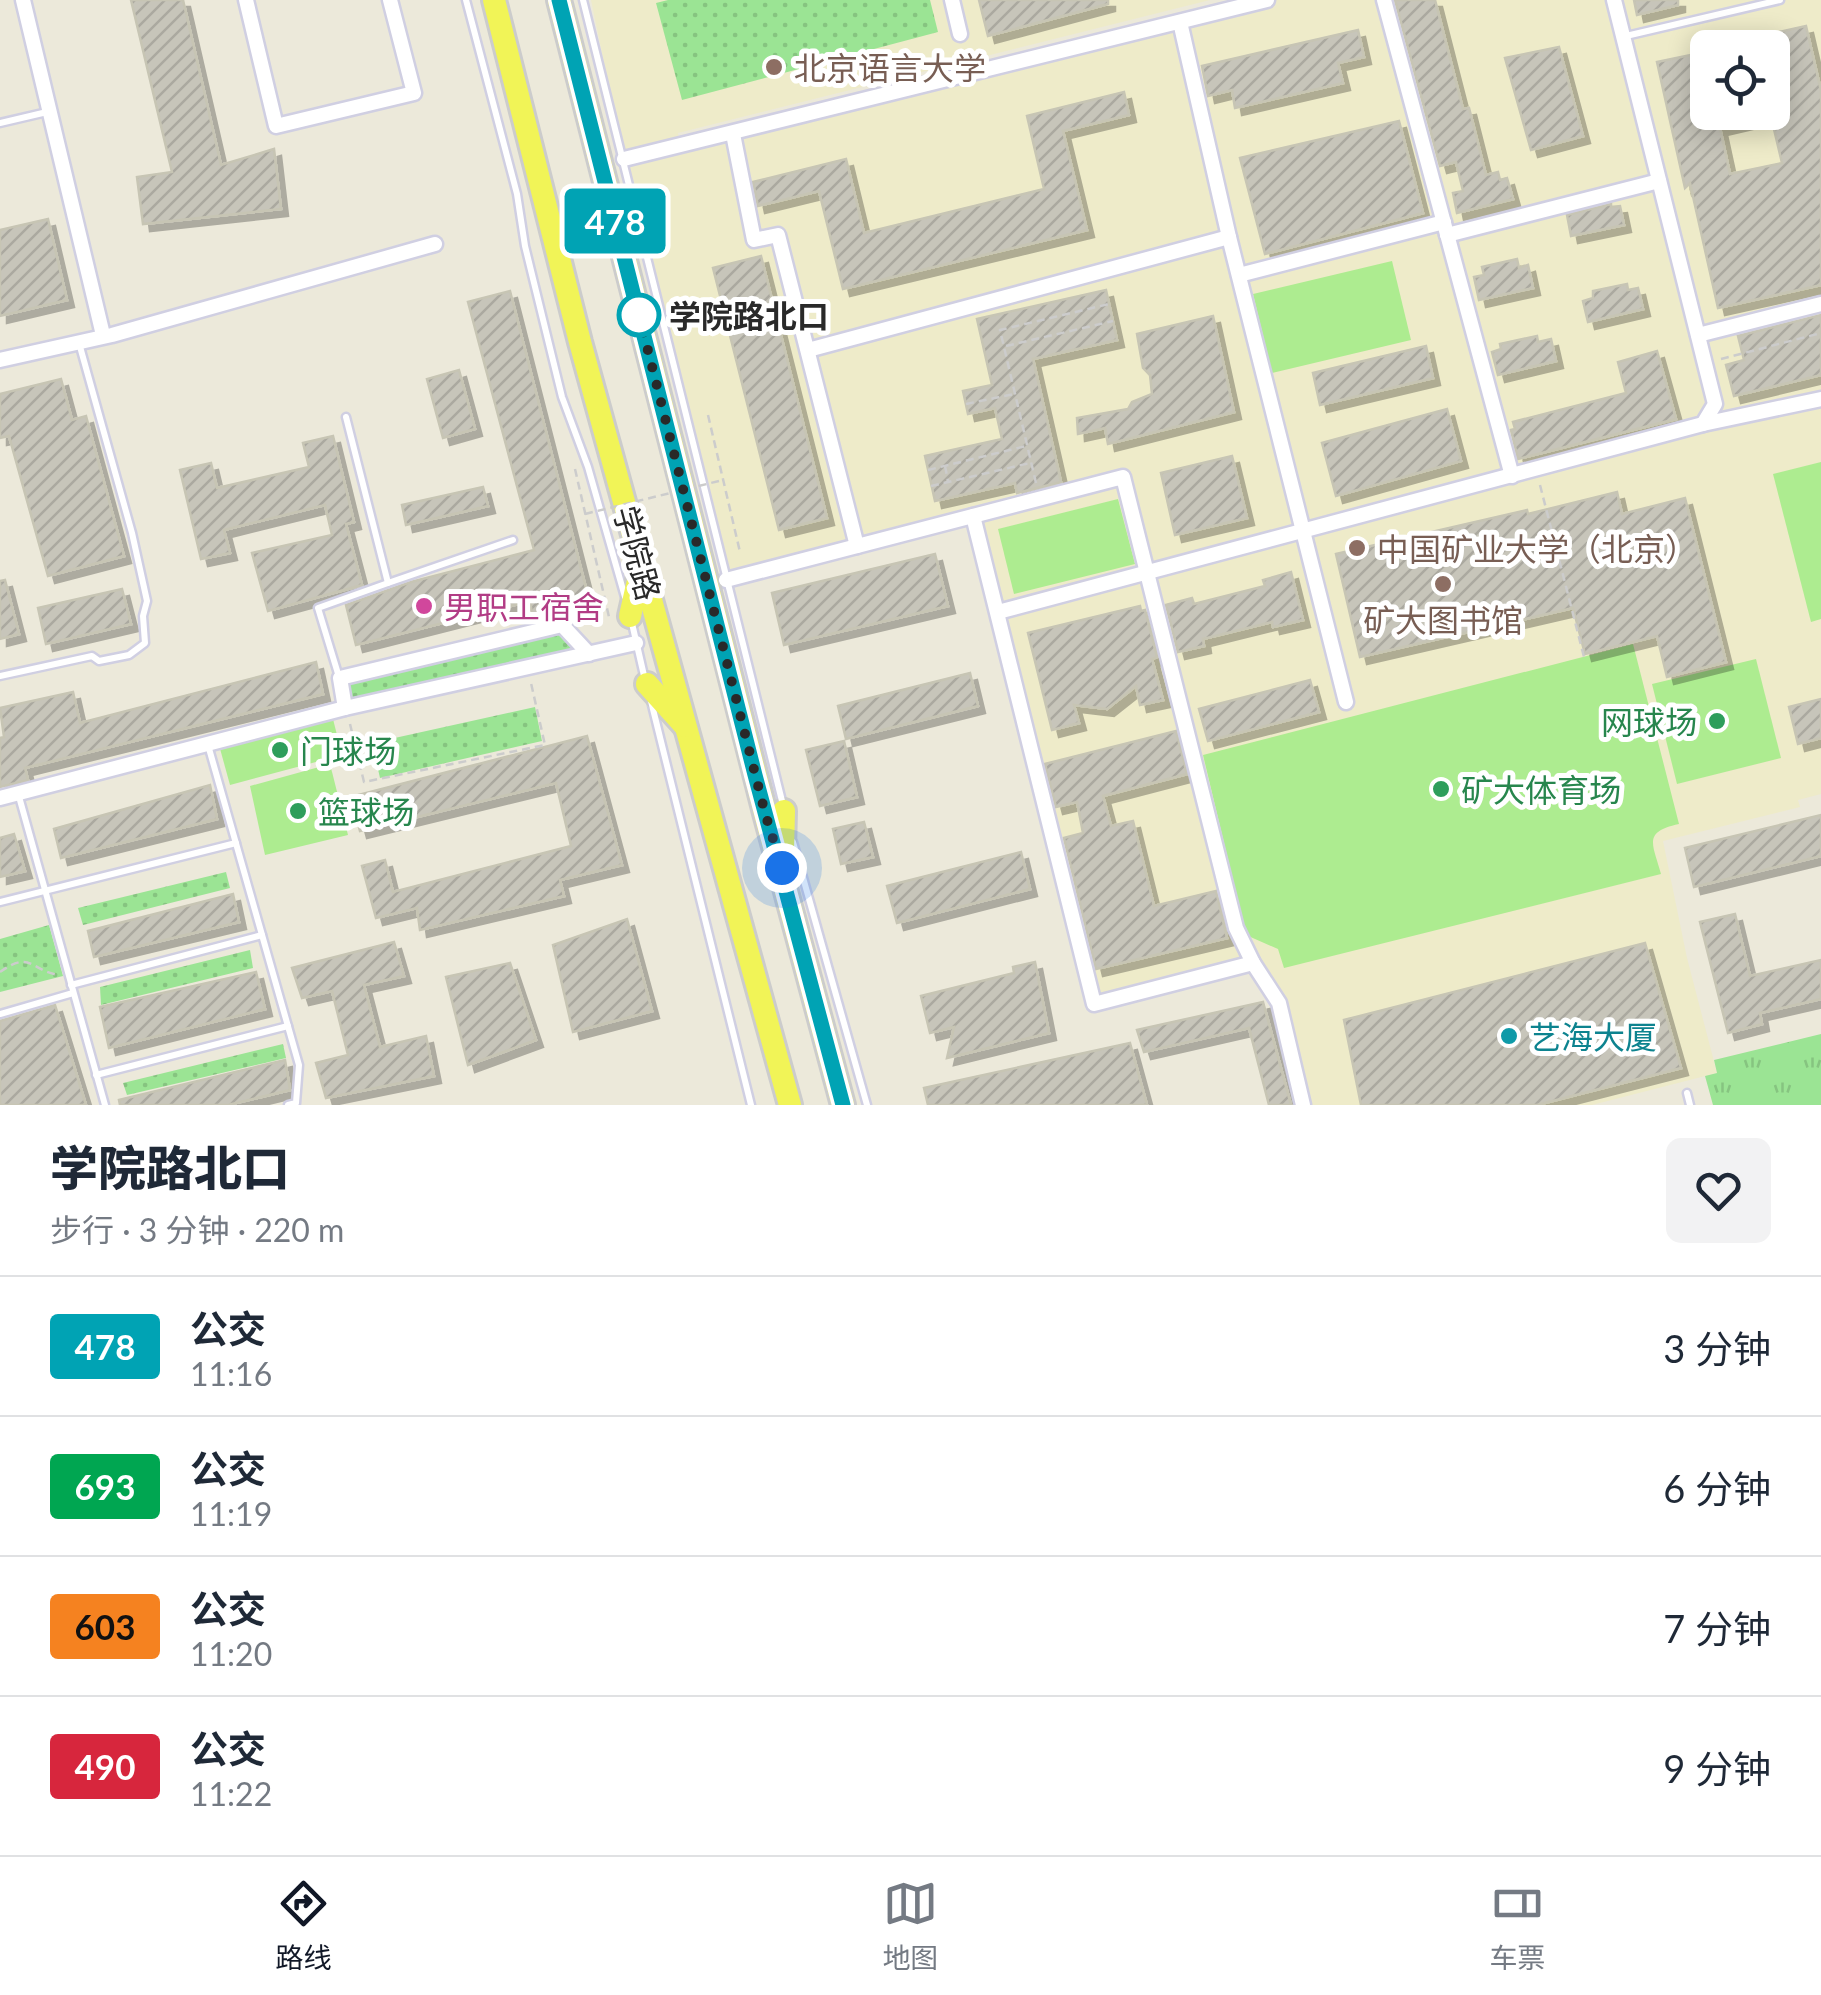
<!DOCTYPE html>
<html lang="zh">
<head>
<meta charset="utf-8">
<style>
  body { margin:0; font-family:Lato,"Noto Sans SC",sans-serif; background:#f2f2f3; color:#1f2937; height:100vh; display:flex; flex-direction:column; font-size:38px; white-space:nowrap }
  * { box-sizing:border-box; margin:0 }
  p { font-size:32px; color:#747a83 }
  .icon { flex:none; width:55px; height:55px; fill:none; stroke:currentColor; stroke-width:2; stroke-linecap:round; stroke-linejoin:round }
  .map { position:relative; height:1105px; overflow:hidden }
  .details { display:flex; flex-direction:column; background:#fff; flex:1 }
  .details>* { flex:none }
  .badge { padding:0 20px; border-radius:8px; font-size:35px; line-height:65px }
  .fabs { position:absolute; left:1690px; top:30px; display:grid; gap:20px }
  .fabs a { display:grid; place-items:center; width:100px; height:100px; border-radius:15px; background:#fff; box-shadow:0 5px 25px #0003; font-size:50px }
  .you { position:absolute; width:50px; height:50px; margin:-25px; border:8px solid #fff; border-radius:50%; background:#1a73e8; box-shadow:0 0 0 15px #1a73e833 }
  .map>.badge { position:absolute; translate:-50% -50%; box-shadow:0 0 0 5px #fff }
  .round { display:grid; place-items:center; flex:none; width:105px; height:105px; border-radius:15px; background:#f2f2f3 }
  .overview { display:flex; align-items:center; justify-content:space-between; height:170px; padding:0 50px }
  h1 { font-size:48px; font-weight:800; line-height:75px }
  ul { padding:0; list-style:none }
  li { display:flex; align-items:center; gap:30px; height:140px; padding:0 50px; border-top:2px solid #e0e1e3 }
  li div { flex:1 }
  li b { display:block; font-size:38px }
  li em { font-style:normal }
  li .badge { min-width:110px; font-weight:700; text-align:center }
  .dock { display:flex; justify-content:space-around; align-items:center; height:140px; border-top:2px solid #e0e1e3; background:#fff; font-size:28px; color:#747a83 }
  .dock a { display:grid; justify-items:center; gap:5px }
  .dock .selected { color:#111827 }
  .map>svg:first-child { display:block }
  .education { fill:#eeebc9; fill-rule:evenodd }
  .grass { fill:url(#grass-dots) }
  .park { fill:url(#park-tufts) }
  .pitch { fill:#adec90 }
  .building { fill:url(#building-hatch); stroke:#c7c5b4; stroke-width:2.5; filter:url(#shadow) }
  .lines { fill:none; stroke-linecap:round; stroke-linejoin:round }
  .service-casing { stroke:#d0cfe2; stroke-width:11 }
  .minor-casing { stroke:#d0cfe2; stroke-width:19 }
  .primary-casing { stroke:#ccc; stroke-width:28 }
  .path { stroke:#ccc; stroke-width:2.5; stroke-dasharray:8 5; stroke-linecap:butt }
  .service { stroke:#fff; stroke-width:6 }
  .minor { stroke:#fff; stroke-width:14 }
  .primary { stroke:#f1f457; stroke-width:22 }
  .path-bridge { stroke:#ccc; stroke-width:2.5; stroke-dasharray:8 5; stroke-linecap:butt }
  .line-casing { stroke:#fff; stroke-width:22 }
  .line { stroke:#00a3b4; stroke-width:15 }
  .walk { stroke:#292929; stroke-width:10; stroke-dasharray:0 18 }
  .education-dot { fill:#8d6e63; stroke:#fff; stroke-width:4 }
  .stop-dot { fill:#fff; stroke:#00a3b4; stroke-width:5 }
  .hotel-dot { fill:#d1479c; stroke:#fff; stroke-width:4 }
  .leisure-dot { fill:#2e9e5b; stroke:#fff; stroke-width:4 }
  .culture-dot { fill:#0f9aa8; stroke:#fff; stroke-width:4 }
  .labels { text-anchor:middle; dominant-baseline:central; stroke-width:10; stroke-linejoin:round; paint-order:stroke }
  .education-label { font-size:32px; fill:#785e54; stroke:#fff; text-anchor:start }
  .stop-label { font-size:32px; font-weight:bold; fill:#292929; stroke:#fff; text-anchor:start }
  .street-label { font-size:32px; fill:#292929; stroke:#fff }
  .hotel-label { font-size:32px; fill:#b23c85; stroke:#fff; text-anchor:start }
  .leisure-label { font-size:32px; fill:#27864d; stroke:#fff; text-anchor:start }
  .culture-label { font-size:32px; fill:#0d838f; stroke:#fff; text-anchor:start }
</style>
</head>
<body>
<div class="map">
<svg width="1821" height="1105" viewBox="0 0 1821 1105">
  <defs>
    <pattern id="grass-dots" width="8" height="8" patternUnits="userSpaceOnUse" patternTransform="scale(2.5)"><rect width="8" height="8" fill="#9be494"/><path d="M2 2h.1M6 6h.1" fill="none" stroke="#86c480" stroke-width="1.8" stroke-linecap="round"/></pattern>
    <pattern id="park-tufts" width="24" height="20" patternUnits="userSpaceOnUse" patternTransform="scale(2.5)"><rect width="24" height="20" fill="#9be494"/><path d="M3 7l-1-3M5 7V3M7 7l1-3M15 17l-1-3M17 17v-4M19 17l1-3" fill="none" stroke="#86c480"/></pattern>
    <pattern id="building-hatch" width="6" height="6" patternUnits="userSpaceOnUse" patternTransform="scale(2.5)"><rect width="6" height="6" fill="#c7c5ba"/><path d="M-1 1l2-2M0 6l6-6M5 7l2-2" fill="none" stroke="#aba9a0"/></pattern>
    <filter id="shadow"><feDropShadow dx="7" dy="7" stdDeviation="0" flood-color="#0004"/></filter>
  </defs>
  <rect width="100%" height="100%" fill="#ece9da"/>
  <!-- education -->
  <path class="education" d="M591,0H1210L678,133L680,145L1265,0H1821V794L1798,800L1800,807L1663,841L1687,958L1717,1073L1592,1105H1308L1279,1003L1253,963L1094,1004L973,517L726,580L624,159ZM1708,48H1772V112H1708Z"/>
  <!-- grass -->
  <g class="grass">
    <polygon points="668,0 930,0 938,32 682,100 656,3"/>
    <polygon points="568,630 573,653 351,703 344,679"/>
    <polygon points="535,707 542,741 380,778 372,743"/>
    <polygon points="226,872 230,888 83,925 78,908"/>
    <polygon points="49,925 63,976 0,992 0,939"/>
    <polygon points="250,950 253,968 101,1005 100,987"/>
    <polygon points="283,1044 286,1058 127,1095 123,1083"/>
  </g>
  <!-- park -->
  <polygon class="park" points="1821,1034 1821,1105 1713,1105 1705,1076 1717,1073 1714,1060"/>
  <!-- pitch -->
  <g class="pitch">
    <polygon points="1392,261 1411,340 1272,373 1253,294"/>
    <polygon points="1821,462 1821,619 1811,622 1773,474"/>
    <polygon points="1118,499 1135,564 1014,594 998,529"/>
    <path d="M1633,644L1679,824C1642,832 1653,844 1661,874L1284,968L1278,949L1246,935L1203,755Z"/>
    <polygon points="1756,659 1781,758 1677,784 1652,684"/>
    <polygon points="332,715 342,755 230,785 219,745"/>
    <polygon points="330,764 348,835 265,855 250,786"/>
  </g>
  <!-- building -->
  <g class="building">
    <polygon points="131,0 183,0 221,165 274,149 281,209 143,224 137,177 172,172"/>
    <polygon points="979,0 1108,0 1108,4 988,36"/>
    <polygon points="1395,0 1435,0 1463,109 1469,108 1486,175 1498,172 1500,180 1507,178 1513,199 1457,213 1453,193 1463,191 1456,162 1440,166"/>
    <polygon points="1634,0 1678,0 1678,5 1637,15"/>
    <polygon points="1806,26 1821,91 1821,285 1718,308 1690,183 1685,188 1657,62 1705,52 1708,112 1763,112 1763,118 1720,128 1730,174 1782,163 1770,112 1772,48 1735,48 1734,42"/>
    <polygon points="1358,30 1364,57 1338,63 1343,83 1235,108 1232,90 1208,96 1202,66"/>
    <polygon points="1559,47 1583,136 1531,150 1505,58"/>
    <polygon points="1124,92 1129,115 1063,131 1087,230 843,289 819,191 758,206 753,182 846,159 864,233 1044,189 1027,116"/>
    <polygon points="1399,121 1423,213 1265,254 1240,158"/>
    <polygon points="1611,204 1611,207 1620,206 1624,225 1571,236 1567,215"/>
    <polygon points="48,219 67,300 0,316 0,230"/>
    <polygon points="761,256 827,518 779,530 713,268"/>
    <polygon points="1517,259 1519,268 1528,265 1533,288 1479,300 1474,277 1484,275 1482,267"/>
    <polygon points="1627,284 1628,290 1638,288 1643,309 1588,322 1583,301 1593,298 1593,291"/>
    <polygon points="1106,290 1117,340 1033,359 1061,482 1017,493 1015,483 935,501 925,456 1002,439 995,408 968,414 963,391 992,385 977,319"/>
    <polygon points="510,291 589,600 532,614 530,601 356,645 346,605 411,582 534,550 468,302"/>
    <polygon points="1821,315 1821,375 1734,396 1726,365 1744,360 1738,336"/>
    <polygon points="1213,316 1234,412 1108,444 1105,428 1078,434 1077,418 1128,409 1132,402 1152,394 1150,375 1143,368 1137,334"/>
    <polygon points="1537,336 1538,342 1551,339 1556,361 1498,375 1492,352 1501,349 1500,344"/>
    <polygon points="1426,346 1433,378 1320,405 1313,373"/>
    <polygon points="1657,351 1676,419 1518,459 1511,430 1515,429 1513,422 1626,393 1618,362"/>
    <polygon points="459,370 475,429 443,438 427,379"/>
    <polygon points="61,379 72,420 86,416 124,556 48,576 9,436 0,438 0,394"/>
    <polygon points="1447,409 1461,461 1336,496 1322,443"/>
    <polygon points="333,436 354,522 346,524 362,585 268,611 252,553 332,535 325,505 224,530 230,553 201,559 180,470 211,463 217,488 309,467 303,443"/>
    <polygon points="1232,456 1247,518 1175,535 1161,473"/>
    <polygon points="483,487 488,506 406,525 402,505"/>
    <polygon points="1617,492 1622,514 1685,498 1726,662 1667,677 1657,636 1585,654 1573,608 1360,657 1336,554 1527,510 1528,514"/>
    <polygon points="935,554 948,606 784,645 772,593"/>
    <polygon points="1291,572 1303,620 1273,627 1272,622 1203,639 1204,646 1178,652 1166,605 1192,598 1194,604 1265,586 1263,580"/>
    <polygon points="5,580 19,634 0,639 0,581"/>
    <polygon points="122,589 131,624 46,644 38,608"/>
    <polygon points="1140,606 1141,611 1145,610 1157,657 1152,659 1163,700 1140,705 1136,686 1107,709 1074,705 1079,723 1052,730 1028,633"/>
    <polygon points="316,662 323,694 25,768 28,780 0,787 0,738 4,737 0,708 73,692 80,723"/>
    <polygon points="970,673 978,706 846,739 838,706"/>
    <polygon points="1310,680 1319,712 1208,741 1199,709"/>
    <polygon points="1821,699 1821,738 1798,744 1789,707"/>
    <polygon points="1176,731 1187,774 1103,796 1111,826 1133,821 1154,906 1216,891 1227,938 1096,969 1064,838 1083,833 1077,802 1056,807 1045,764"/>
    <polygon points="587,736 622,865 560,880 564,896 420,930 417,908 376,918 362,866 385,860 393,892 571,846 556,783 360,831 351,797"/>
    <polygon points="844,741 857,797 820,806 806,750"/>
    <polygon points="210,785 217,819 61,858 54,829"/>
    <polygon points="1821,815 1821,856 1694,887 1685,848"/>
    <polygon points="864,822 873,857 841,864 833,829"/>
    <polygon points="14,834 25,871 0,877 0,838"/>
    <polygon points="1021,852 1030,889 897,923 887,886"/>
    <polygon points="233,894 239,922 94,957 88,931"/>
    <polygon points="1735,914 1750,976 1821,960 1821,999 1760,1013 1762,1024 1728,1033 1700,922"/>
    <polygon points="627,919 652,1011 573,1032 553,945"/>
    <polygon points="394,942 404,976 364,985 380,1047 426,1036 434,1076 326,1098 316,1063 348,1055 332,991 302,998 292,968"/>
    <polygon points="1645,943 1681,1068 1537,1105 1361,1105 1344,1020"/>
    <polygon points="1035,962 1049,1033 947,1058 954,1027 930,1033 921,996 1014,973 1013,967"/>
    <polygon points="510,963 536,1040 468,1065 446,977"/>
    <polygon points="256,972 265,1009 109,1048 100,1007"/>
    <polygon points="1263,1002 1291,1105 1269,1105 1249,1028 1144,1052 1137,1030"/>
    <polygon points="55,1005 86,1105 0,1105 0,1021"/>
    <polygon points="1130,1043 1147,1105 928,1105 924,1088"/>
    <polygon points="285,1060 290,1090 228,1105 120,1105 119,1100"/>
  </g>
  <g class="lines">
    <defs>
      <g id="service">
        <polyline points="466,0 517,194 525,246 562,397 588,467 625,597"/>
        <polyline points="583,0 783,805"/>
        <polyline points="1626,36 1780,0"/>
        <polyline points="0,123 47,112"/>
        <polyline points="388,583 513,540"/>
        <polyline points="631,619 645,680"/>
        <polyline points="0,676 92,656 99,661 129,655 145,643 143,616 147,601 132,533 79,343"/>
        <polyline points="339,677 318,608 388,583 346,417"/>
        <polyline points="651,701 751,1105"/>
        <polyline points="208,745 299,1065 296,1103 288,1105"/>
        <polyline points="18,793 105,1105"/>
        <polyline points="793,842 867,1105"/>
        <polyline points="0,902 236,843"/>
        <polyline points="71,985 262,935"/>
        <polyline points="0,1014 73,993"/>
        <polyline points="96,1075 288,1026"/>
        <polyline points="1687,1093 1690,1105"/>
      </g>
      <g id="minor">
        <polyline points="23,0 103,335"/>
        <polyline points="246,0 276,126 414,93 390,0"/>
        <polyline points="952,0 960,34"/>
        <polyline points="1384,0 1512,476"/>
        <polyline points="1180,22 1229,237 1346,702"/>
        <polyline points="733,134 754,240 778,235 857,546"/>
        <polyline points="624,159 1267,0"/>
        <polyline points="1447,235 1659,181"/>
        <polyline points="1239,275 1444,222"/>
        <polyline points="1698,335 1821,304"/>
        <polyline points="808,350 1229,237"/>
        <polyline points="0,360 112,335 435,244"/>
        <polyline points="1703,424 1821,399"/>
        <polyline points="973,516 1094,1004 1253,963"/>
        <polyline points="726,580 1123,477 1236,928 1253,963 1279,1003 1303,1105"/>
        <polyline points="998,612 1703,424 1715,404 1614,0"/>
        <polyline points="345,708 340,678 562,625 589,654"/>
        <polyline points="0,798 345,708 636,643"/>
      </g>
      <g id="primary">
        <polyline points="494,0 580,342 790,1105"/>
        <polyline points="559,0 765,813 843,1105"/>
        <polyline points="630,616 640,572"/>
        <polyline points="647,684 685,726"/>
        <polyline points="783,850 784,811"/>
      </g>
    </defs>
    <!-- service casing -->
    <use href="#service" class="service-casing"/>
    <!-- minor casing -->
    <use href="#minor" class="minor-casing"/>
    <!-- primary casing -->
    <use href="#primary" class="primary-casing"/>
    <!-- path -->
    <g class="path">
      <polyline points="1006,346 1113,321"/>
      <polyline points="1721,359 1821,333"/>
      <polyline points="966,404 1014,394"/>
      <polyline points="708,415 740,552"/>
      <polyline points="945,466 948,481"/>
      <polyline points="575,469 609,617"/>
      <polyline points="928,470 1026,446"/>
      <polyline points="1036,483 1000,330 1109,304"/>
      <polyline points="1540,485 1584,657"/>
      <polyline points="931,486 1030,463"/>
      <polyline points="350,724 364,782 545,745 531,683"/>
      <path d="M0,972C31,950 30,970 58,975"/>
    </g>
    <!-- service -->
    <use href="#service" class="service"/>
    <!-- minor -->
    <use href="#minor" class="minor"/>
    <!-- primary -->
    <use href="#primary" class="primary"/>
    <!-- path-bridge -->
    <polyline class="path-bridge" points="585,514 723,480"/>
  </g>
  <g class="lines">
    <defs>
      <polyline id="line" points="559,0 755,775 843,1105"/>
    </defs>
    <!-- line casing -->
    <use href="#line" class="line-casing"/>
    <!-- line -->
    <use href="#line" class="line"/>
    <!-- walk -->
    <polyline class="walk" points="639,315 765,813 782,868"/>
  </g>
  <!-- markers -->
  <g class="education-dot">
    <circle cx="774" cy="67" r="10"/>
    <circle cx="1357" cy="548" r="10"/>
    <circle cx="1443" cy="584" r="10"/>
  </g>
  <circle class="stop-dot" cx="639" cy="315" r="20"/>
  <circle class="hotel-dot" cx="424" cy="606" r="10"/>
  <g class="leisure-dot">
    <circle cx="1717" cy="721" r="10"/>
    <circle cx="280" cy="750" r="10"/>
    <circle cx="1441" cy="789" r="10"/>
    <circle cx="298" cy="811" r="10"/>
  </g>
  <circle class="culture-dot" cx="1509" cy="1036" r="10"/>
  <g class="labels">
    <!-- education labels -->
    <g class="education-label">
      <text x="794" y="67">北京语言大学</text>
      <text x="1377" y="548">中国矿业大学（北京）</text>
      <text x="1443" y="619" text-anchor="middle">矿大图书馆</text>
    </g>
    <!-- stop labels -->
    <g class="stop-label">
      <text x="669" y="315">学院路北口</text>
    </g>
    <!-- street labels -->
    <g class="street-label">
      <text transform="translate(638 553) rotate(75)">学院路</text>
    </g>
    <!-- hotel labels -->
    <g class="hotel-label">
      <text x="444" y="606">男职工宿舍</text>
    </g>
    <!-- leisure labels -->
    <g class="leisure-label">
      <text x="1697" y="721" text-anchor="end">网球场</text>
      <text x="300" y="750">门球场</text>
      <text x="1461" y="789">矿大体育场</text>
      <text x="318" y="811">篮球场</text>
    </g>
    <!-- culture labels -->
    <g class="culture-label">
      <text x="1529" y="1036">艺海大厦</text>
    </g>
  </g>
</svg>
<div class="fabs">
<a><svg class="icon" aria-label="locate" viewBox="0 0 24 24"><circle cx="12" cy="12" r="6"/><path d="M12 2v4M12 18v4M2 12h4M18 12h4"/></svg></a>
</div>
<div class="you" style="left:782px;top:868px"></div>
<b class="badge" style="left:615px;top:221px;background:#00a3b4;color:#fff">478</b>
</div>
<section class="details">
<div class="overview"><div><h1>学院路北口</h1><p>步行 · 3 分钟 · 220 m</p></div><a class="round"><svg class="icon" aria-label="heart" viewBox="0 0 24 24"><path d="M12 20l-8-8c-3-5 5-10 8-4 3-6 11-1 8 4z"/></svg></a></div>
<ul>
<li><span class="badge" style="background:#00a3b4;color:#fff">478</span><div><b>公交</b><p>11:16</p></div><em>3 分钟</em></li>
<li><span class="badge" style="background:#00a651;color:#fff">693</span><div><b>公交</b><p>11:19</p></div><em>6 分钟</em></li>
<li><span class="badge" style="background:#f58220;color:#111">603</span><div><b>公交</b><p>11:20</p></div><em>7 分钟</em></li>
<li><span class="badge" style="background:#d7263d;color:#fff">490</span><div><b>公交</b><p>11:22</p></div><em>9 分钟</em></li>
</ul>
</section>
<nav class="dock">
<a class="selected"><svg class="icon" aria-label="directions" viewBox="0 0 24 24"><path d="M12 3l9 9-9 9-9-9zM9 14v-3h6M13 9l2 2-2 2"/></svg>路线</a>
<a><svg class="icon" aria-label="map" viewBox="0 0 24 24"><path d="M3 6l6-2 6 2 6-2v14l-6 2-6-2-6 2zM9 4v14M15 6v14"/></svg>地图</a>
<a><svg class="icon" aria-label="tickets" viewBox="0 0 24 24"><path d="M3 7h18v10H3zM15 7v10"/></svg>车票</a>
</nav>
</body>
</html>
